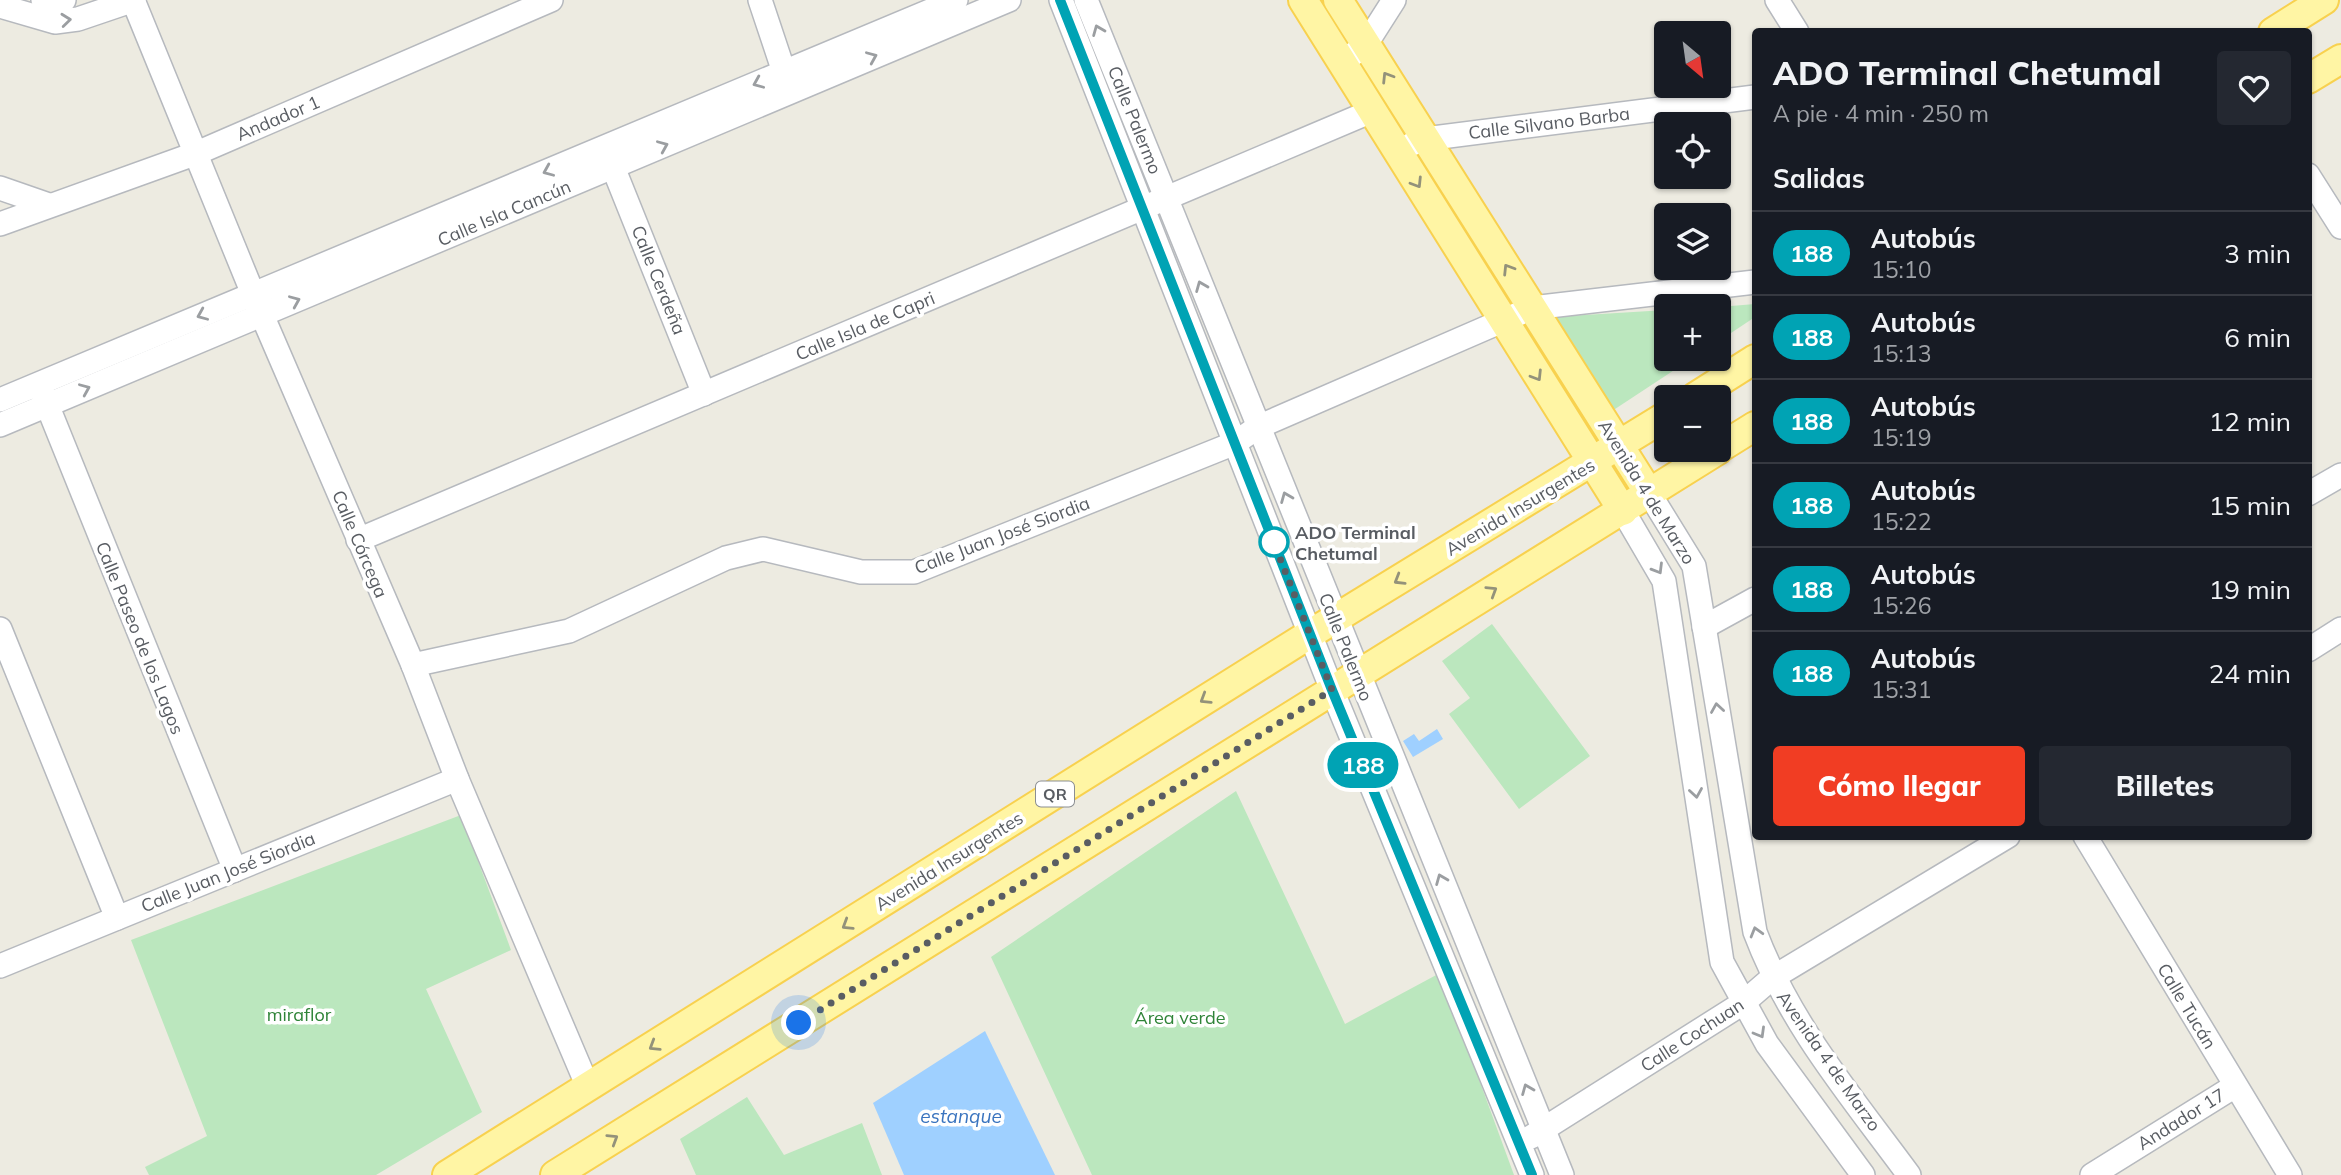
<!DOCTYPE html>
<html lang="es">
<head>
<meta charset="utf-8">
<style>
  body { margin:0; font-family:Mulish,sans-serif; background:#242831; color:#f1f3f6; height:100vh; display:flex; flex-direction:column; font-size:26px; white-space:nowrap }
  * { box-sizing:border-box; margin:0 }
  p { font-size:23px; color:#9ea1a6 }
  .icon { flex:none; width:38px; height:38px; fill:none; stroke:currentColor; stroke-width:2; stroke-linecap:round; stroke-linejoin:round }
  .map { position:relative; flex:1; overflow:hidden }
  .details { position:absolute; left:1752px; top:28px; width:560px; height:812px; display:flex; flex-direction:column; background:#171b24; border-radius:7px; box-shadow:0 2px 5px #0004 }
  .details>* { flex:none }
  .badge { padding:0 14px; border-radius:23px; font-size:24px; line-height:46px }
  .needle { width:46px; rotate:151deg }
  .controls { position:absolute; left:1654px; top:21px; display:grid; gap:14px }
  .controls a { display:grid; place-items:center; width:77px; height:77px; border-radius:7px; background:#171b24; box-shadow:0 2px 5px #0004; font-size:35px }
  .you { position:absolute; width:35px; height:35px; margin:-18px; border:5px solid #fff; border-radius:50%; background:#1a73e8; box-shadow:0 0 0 10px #1a73e833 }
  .map>.badge { position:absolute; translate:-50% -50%; box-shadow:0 0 0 4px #fff }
  h2 { padding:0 21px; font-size:26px; line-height:63px }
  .round { display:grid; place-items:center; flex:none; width:74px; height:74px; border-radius:7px; background:#242831 }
  .head { display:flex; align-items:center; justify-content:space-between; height:119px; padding:0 21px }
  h1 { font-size:33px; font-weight:800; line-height:52px }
  .button { display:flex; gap:14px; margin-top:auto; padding:14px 21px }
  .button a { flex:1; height:80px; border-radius:7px; background:#f13d23; color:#fff; font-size:28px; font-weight:800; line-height:80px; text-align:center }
  .button a+a { background:#242831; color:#f1f3f6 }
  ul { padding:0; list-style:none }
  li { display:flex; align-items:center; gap:21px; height:84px; padding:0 21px; border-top:2px solid #363941 }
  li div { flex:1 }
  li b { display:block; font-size:26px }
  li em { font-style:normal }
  li .badge { min-width:77px; font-weight:700; text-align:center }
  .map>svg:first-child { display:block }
  .green { fill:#bbe7be }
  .water { fill:#9fd0ff }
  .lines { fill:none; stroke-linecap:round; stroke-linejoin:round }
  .minor-casing { stroke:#b6b9be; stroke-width:26 }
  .major-casing { stroke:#f8d14f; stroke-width:32 }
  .minor { stroke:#fff; stroke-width:23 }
  .major { stroke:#fff5a4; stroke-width:28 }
  .oneway { stroke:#9b9ea1 }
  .oneway2 { stroke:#93927a }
  .line-casing { stroke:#fff; stroke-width:16 }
  .line { stroke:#00a3b4; stroke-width:10 }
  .walk { stroke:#595d63; stroke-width:7; stroke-dasharray:0 12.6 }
  .stop-dot { fill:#fff; stroke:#00a3b4; stroke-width:3.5 }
  .labels { text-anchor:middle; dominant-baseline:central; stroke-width:7; stroke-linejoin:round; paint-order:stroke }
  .shield { fill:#fff; stroke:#8b8e92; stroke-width:2 }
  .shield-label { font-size:16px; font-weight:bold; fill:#595d63 }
  .street-label { font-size:18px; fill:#595d63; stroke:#fff }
  .stop-label { font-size:18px; font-weight:bold; fill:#595d63; stroke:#fff; text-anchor:start }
  .park-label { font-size:18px; fill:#2f8438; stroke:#fff }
  .water-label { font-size:19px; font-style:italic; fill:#3a74bf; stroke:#fff }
</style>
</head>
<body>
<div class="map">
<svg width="2341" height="1175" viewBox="0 0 2341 1175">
  <rect width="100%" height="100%" fill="#edebe1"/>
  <!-- green -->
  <g class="green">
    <polygon points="1755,304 1755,317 1719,341 1719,307"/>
    <polygon points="1666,310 1666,359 1691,359 1612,411 1552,317"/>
    <polygon points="1492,624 1590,756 1519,809 1449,714 1470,698 1442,661"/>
    <polygon points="1236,791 1345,1024 1440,973 1514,1175 1092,1175 991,957"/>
    <polygon points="461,815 511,950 426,989 482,1112 376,1175 149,1175 145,1167 207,1136 131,940"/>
    <polygon points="747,1097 784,1155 862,1123 882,1175 696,1175 680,1139"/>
  </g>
  <!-- water -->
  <g class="water">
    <polygon points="1437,729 1443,739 1413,757 1403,741 1414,734 1419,741"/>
    <polygon points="985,1031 1055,1175 904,1175 873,1103"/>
  </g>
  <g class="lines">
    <defs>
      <g id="minor">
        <polyline points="43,0 56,3 64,0"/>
        <polyline points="133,0 253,294 413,665 457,779 588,1087"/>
        <polyline points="760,0 784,72"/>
        <polyline points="1061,0 1332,690 1532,1175"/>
        <polyline points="1086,0 1562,1175"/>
        <polyline points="1777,0 1797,32"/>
        <polyline points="0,6 55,22 78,19 134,0"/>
        <polyline points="1342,63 1366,44 1394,0"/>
        <polyline points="1412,144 1425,139 1755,97"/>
        <polyline points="611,152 613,167 704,394"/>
        <polyline points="2308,175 2341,227"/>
        <polyline points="0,188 49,205"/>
        <polyline points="0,224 197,153 551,0"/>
        <polyline points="42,392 235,870"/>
        <polyline points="0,400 956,0"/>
        <polyline points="0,425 1009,0"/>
        <path d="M1649,493L1694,566L1755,932C1790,1025 1851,1096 1909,1175"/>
        <polyline points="2308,494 2341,475"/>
        <polyline points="1623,511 1664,581 1722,962 1767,1044 1863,1175"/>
        <polyline points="358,540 1372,111"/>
        <polyline points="1704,627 1755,599"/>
        <polyline points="0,629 117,918"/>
        <polyline points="2308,650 2341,629"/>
        <polyline points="413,665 569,631 726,558 763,549 861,572 914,572 1235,443 1258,427 1532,308 1755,282"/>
        <polyline points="2085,836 2290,1175"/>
        <polyline points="0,966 457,779"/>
        <polyline points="1531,1137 1743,1003 1772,978 2008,836"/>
        <polyline points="2092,1175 2235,1086"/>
      </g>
      <g id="major">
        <polyline points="1303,0 1623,511"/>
        <polyline points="1338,0 1649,493"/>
        <polyline points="2273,32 2324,0"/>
        <polyline points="2308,79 2341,59"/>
        <polyline points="1695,397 1755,359"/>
        <polyline points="1718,449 1755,426"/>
        <polyline points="447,1175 1310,634 1666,416"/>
        <polyline points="555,1175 1718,450"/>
      </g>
    </defs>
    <!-- minor casing -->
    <use href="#minor" class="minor-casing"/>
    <!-- major casing -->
    <use href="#major" class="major-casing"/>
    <!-- minor -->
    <use href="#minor" class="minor"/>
    <!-- major -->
    <use href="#major" class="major"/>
  </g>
  <!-- one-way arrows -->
  <defs><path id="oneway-chevron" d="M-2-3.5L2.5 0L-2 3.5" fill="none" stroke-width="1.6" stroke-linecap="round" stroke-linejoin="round" transform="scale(1.75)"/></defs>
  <g class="oneway">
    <use href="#oneway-chevron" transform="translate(66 20) rotate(-6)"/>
    <use href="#oneway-chevron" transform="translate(1098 30) rotate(-112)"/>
    <use href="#oneway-chevron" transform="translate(872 57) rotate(-23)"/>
    <use href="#oneway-chevron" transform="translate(758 83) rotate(157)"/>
    <use href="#oneway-chevron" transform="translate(663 146) rotate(-23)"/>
    <use href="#oneway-chevron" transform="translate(548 171) rotate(157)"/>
    <use href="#oneway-chevron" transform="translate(1201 286) rotate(-112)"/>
    <use href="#oneway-chevron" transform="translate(295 301) rotate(-23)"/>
    <use href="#oneway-chevron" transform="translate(202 315) rotate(157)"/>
    <use href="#oneway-chevron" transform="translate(85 389) rotate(-23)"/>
    <use href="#oneway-chevron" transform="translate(1286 497) rotate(-112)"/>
    <use href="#oneway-chevron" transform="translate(1658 569) rotate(59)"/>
    <use href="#oneway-chevron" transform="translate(1717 708) rotate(-99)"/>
    <use href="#oneway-chevron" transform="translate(1696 793) rotate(81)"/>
    <use href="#oneway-chevron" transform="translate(1441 879) rotate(-112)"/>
    <use href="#oneway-chevron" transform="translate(1756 932) rotate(-106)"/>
    <use href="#oneway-chevron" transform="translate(1760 1033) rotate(60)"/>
    <use href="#oneway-chevron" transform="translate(1527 1089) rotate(-112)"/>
  </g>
  <g class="oneway2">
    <use href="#oneway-chevron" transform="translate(1387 77) rotate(-122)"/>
    <use href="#oneway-chevron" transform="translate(1417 183) rotate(58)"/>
    <use href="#oneway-chevron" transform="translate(1508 269) rotate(-122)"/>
    <use href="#oneway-chevron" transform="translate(1537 376) rotate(58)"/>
    <use href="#oneway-chevron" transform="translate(1399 580) rotate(149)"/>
    <use href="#oneway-chevron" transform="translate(1492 591) rotate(-32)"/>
    <use href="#oneway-chevron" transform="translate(1205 699) rotate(148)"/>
    <use href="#oneway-chevron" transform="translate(847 925) rotate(148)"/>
    <use href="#oneway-chevron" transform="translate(654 1046) rotate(148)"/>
    <use href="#oneway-chevron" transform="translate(613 1139) rotate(-32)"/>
  </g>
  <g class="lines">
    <defs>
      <polyline id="line" points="1060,0 1332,690 1532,1175"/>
    </defs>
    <!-- line casing -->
    <use href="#line" class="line-casing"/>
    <!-- line -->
    <use href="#line" class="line"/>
    <!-- walk -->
    <polyline class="walk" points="799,1023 1332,690 1272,538 1274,542"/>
  </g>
  <!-- markers -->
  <circle class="stop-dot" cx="1274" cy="542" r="14"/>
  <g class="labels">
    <!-- shield labels -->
    <rect class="shield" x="1036" y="781.5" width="38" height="25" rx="5"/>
    <g class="shield-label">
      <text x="1055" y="794">QR</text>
    </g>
    <!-- street labels -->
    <g class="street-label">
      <text transform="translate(278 118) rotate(-23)">Andador 1</text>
      <text transform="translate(1135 120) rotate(68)">Calle Palermo</text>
      <text transform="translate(1549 123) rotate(-7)">Calle Silvano Barba</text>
      <text transform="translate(504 213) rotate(-23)">Calle Isla Cancún</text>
      <text transform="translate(659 280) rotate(68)">Calle Cerdeña</text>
      <text transform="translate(865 326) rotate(-23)">Calle Isla de Capri</text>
      <text transform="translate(1647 492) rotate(58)">Avenida 4 de Marzo</text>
      <text transform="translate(1520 507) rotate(-31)">Avenida Insurgentes</text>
      <text transform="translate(1002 535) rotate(-21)">Calle Juan José Siordia</text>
      <text transform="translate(360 544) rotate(67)">Calle Córcega</text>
      <text transform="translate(140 638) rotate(68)">Calle Paseo de los Lagos</text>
      <text transform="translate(1346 647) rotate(68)">Calle Palermo</text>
      <text transform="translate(949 861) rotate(-32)">Avenida Insurgentes</text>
      <text transform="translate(228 872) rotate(-22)">Calle Juan José Siordia</text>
      <text transform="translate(2187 1006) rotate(59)">Calle Tucán</text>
      <text transform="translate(1692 1035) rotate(-33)">Calle Cochuan</text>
      <text transform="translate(1829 1061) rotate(55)">Avenida 4 de Marzo</text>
      <text transform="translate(2181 1119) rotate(-32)">Andador 17</text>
    </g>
    <!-- stop labels -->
    <g class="stop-label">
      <text x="1295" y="532">ADO Terminal<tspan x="1295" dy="21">Chetumal</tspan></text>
    </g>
    <!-- park labels -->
    <g class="park-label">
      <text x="299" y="1014">miraflor</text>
      <text x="1180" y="1017">Área verde</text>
    </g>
    <!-- water labels -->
    <g class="water-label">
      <text x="961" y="1116">estanque</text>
    </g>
  </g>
</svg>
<div class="controls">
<a><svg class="needle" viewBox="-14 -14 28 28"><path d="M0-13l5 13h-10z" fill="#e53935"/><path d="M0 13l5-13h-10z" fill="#9ea1a6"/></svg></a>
<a><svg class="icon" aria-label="locate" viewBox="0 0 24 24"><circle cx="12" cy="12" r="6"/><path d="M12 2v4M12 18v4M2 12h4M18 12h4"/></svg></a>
<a><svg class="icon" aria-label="layers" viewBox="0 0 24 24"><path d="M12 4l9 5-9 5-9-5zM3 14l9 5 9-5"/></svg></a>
<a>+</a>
<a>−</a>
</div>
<div class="you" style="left:799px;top:1023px"></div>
<b class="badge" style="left:1363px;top:765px;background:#00a3b4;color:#fff">188</b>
<section class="details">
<div class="head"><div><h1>ADO Terminal Chetumal</h1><p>A pie · 4 min · 250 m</p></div><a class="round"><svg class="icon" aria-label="heart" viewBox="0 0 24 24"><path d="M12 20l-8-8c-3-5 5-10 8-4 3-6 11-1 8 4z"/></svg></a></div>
<h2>Salidas</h2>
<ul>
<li><span class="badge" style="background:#00a3b4;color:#fff">188</span><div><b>Autobús</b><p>15:10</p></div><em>3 min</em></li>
<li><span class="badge" style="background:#00a3b4;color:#fff">188</span><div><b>Autobús</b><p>15:13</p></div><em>6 min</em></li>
<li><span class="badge" style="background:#00a3b4;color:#fff">188</span><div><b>Autobús</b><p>15:19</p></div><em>12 min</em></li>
<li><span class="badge" style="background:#00a3b4;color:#fff">188</span><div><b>Autobús</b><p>15:22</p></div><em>15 min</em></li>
<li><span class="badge" style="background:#00a3b4;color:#fff">188</span><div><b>Autobús</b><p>15:26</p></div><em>19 min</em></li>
<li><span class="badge" style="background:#00a3b4;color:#fff">188</span><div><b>Autobús</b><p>15:31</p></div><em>24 min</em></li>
</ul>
<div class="button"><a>Cómo llegar</a><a>Billetes</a></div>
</section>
</div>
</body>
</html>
